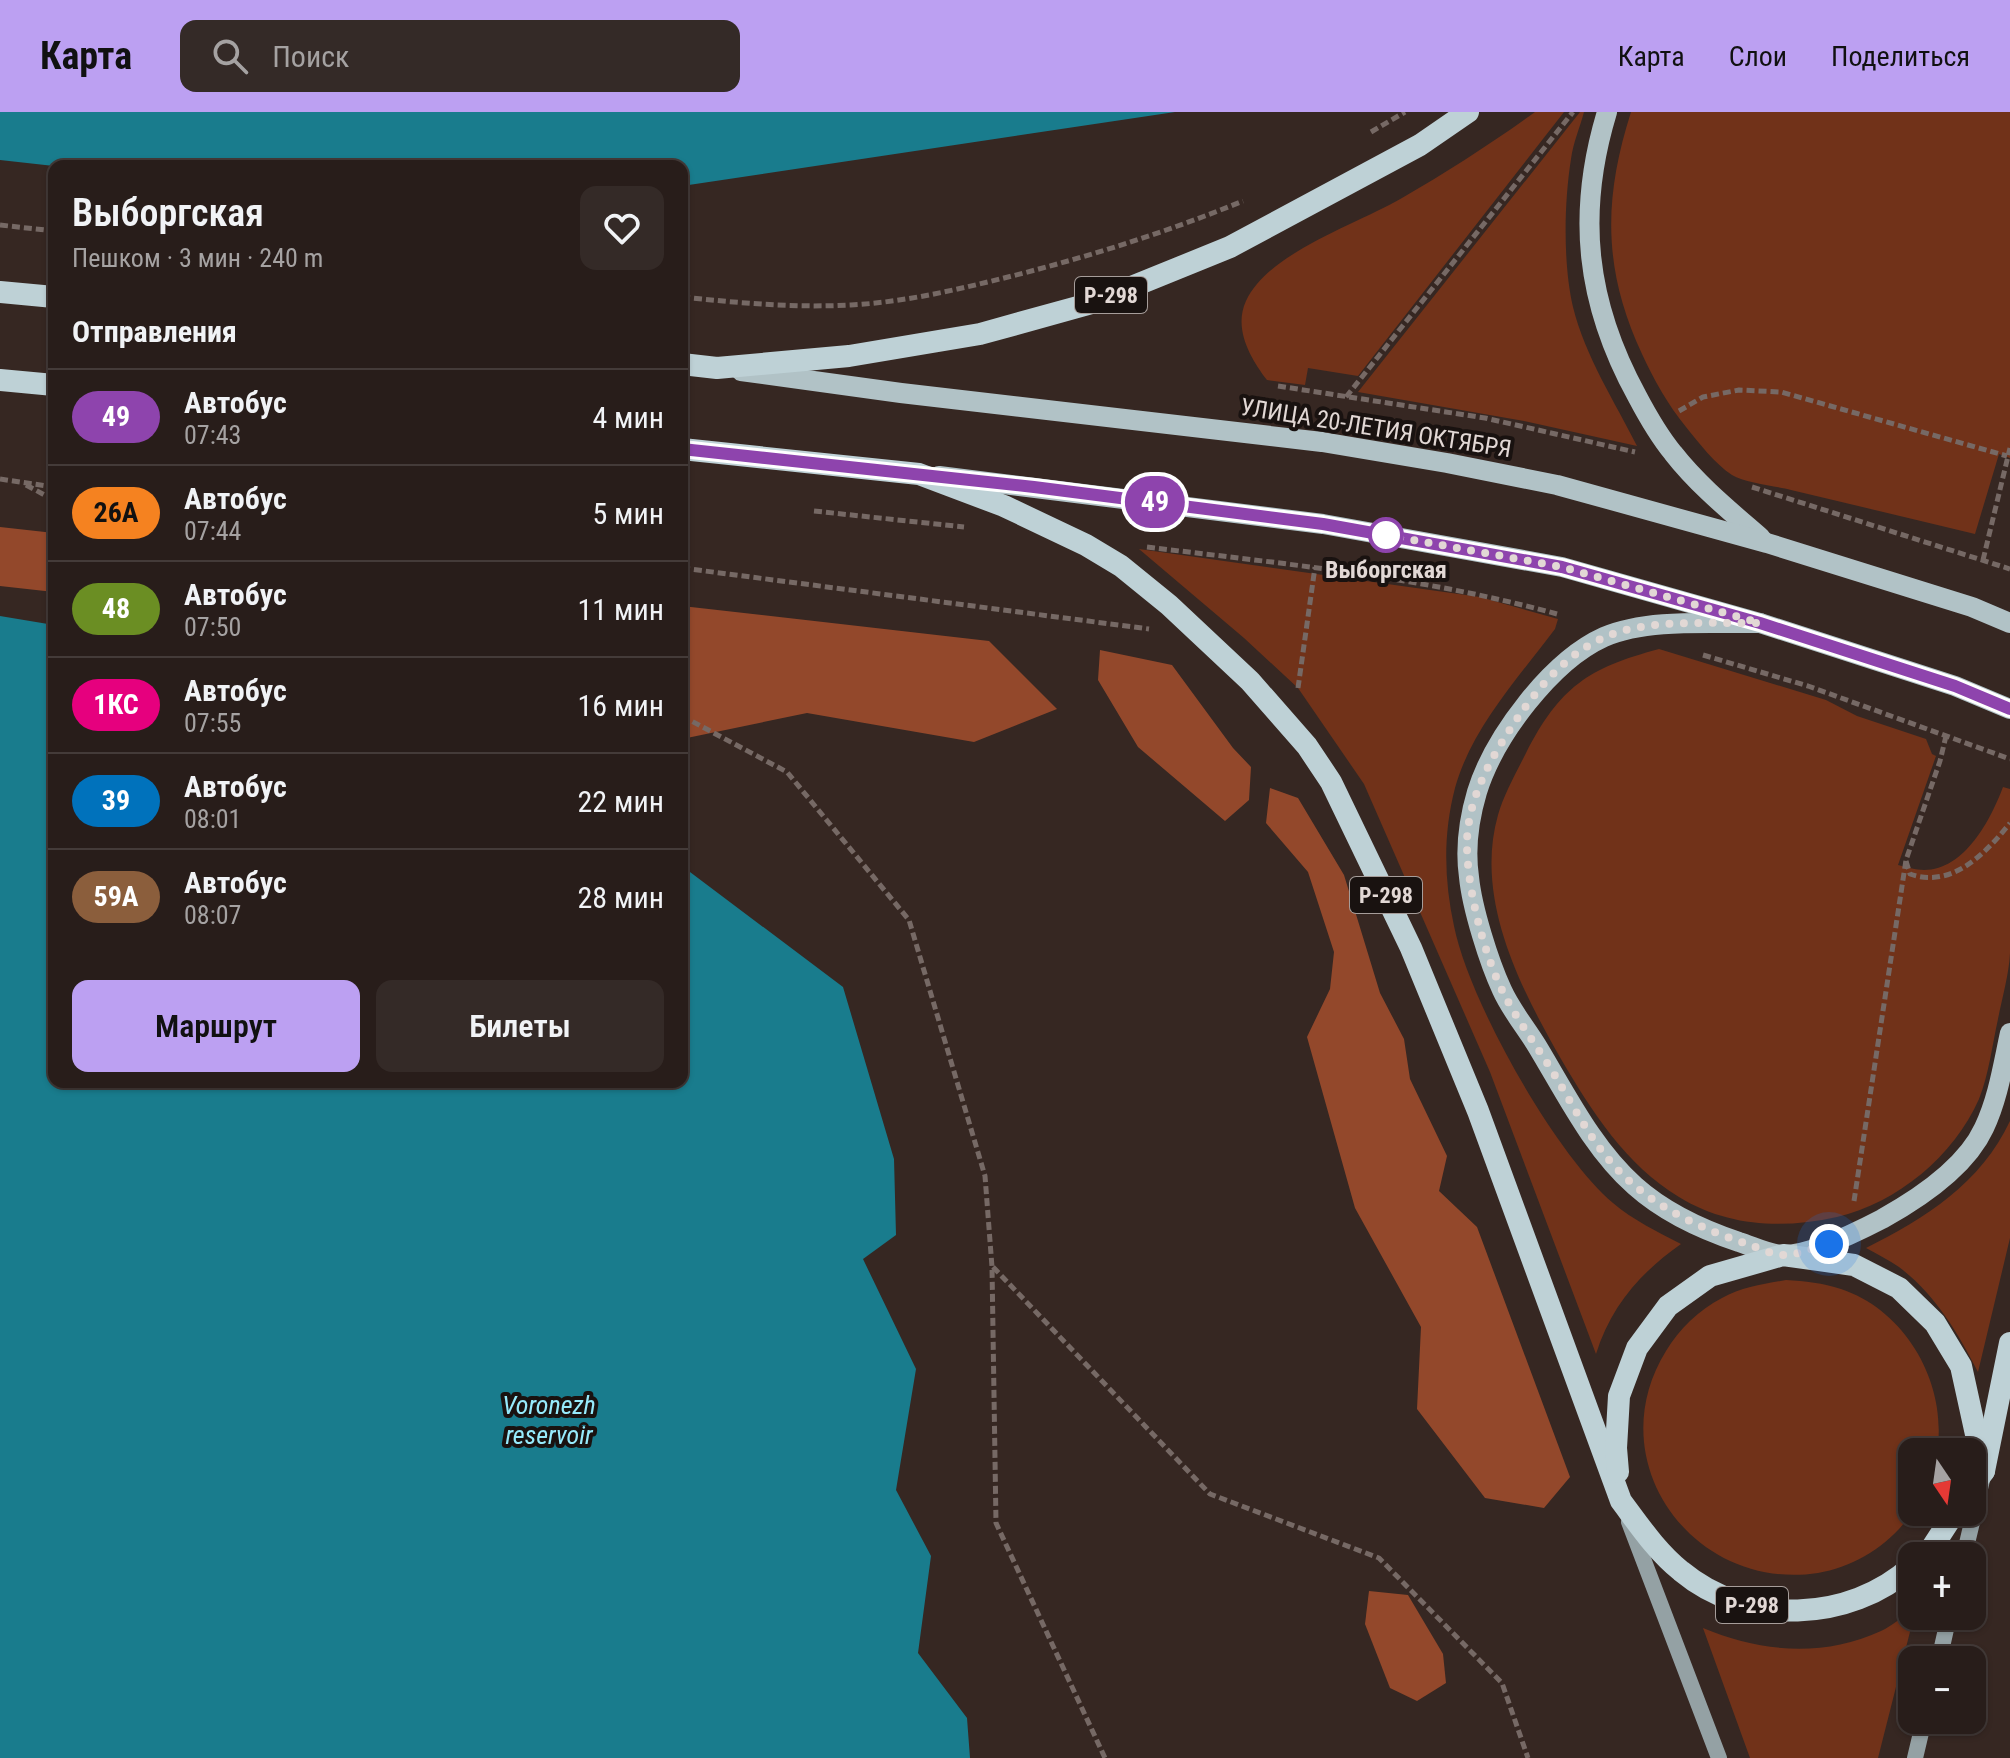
<!DOCTYPE html>
<html lang="ru">
<head>
<meta charset="utf-8">
<style>
  body { margin:0; font-family:"Roboto Condensed",sans-serif; background:#342a27; color:#f1f3f6; height:100vh; display:flex; flex-direction:column; font-size:30px; white-space:nowrap }
  * { box-sizing:border-box; margin:0 }
  p { font-size:26px; color:#a5a2a2 }
  .icon { flex:none; width:44px; height:44px; fill:none; stroke:currentColor; stroke-width:2; stroke-linecap:round; stroke-linejoin:round }
  .map { position:relative; flex:1; overflow:hidden }
  .panel { position:absolute; left:48px; top:48px; width:640px; height:928px; display:flex; flex-direction:column; background:#281d1a; border-radius:16px; box-shadow:0 2px 6px #0004,0 0 0 2px #443b39 }
  .panel>* { flex:none }
  .badge { padding:0 16px; border-radius:26px; font-size:28px; line-height:52px }
  .needle { width:52px; rotate:167deg }
  .controls { position:absolute; left:1898px; top:1326px; display:grid; gap:16px }
  .controls a { display:grid; place-items:center; width:88px; height:88px; border-radius:16px; background:#281d1a; box-shadow:0 2px 6px #0004,0 0 0 2px #443b39; font-size:40px }
  .you { position:absolute; width:40px; height:40px; margin:-20px; border:6px solid #fff; border-radius:50%; background:#1a73e8; box-shadow:0 0 0 12px #1a73e833 }
  .map>.badge { position:absolute; translate:-50% -50%; box-shadow:0 0 0 4px #fff }
  h2 { padding:0 24px; font-size:30px; line-height:72px }
  .round { display:grid; place-items:center; flex:none; width:84px; height:84px; border-radius:16px; background:#342a27 }
  .headline { display:flex; align-items:center; justify-content:space-between; height:136px; padding:0 24px }
  h1 { font-size:38px; font-weight:600; line-height:60px }
  .action { display:flex; gap:16px; margin-top:auto; padding:16px 24px }
  .action a { flex:1; height:92px; border-radius:16px; background:#bca0f2; color:#111; font-size:32px; font-weight:600; line-height:92px; text-align:center }
  .action a+a { background:#342a27; color:#f1f3f6 }
  ul { padding:0; list-style:none }
  li { display:flex; align-items:center; gap:24px; height:96px; padding:0 24px; border-top:2px solid #443b39 }
  li div { flex:1 }
  li b { display:block; font-size:30px }
  li em { font-style:normal }
  li .badge { min-width:88px; font-weight:700; text-align:center }
  header { display:flex; align-items:center; gap:48px; box-sizing:border-box; height:112px; padding:0 40px; background:#bca0f2; color:#111 }
  header strong { font-size:38px }
  nav { display:flex; gap:44px; margin-inline-start:auto; font-size:28px }
  .search { width:560px; height:72px; background:#342a27; display:flex; align-items:center; gap:20px; box-sizing:border-box; padding:0 28px; border-radius:16px; color:#a5a2a2; font-size:30px }
  .map>svg:first-child { display:block }
  .green { fill:#713219 }
  .forest { fill:#93482b }
  .water { fill:#197c8d }
  .lines { fill:none; stroke-linecap:round; stroke-linejoin:round }
  .path { stroke:#766965; stroke-width:5; stroke-dasharray:8 4; stroke-linecap:butt }
  .secondary { stroke:#94a1a4; stroke-width:16 }
  .primary { stroke:#b1c2c6; stroke-width:20 }
  .trunk { stroke:#bed1d6; stroke-width:22 }
  .line-casing { stroke:#fff; stroke-width:18 }
  .line { stroke:#8e44ad; stroke-width:12 }
  .walk { stroke:#e2d8d5; stroke-width:8; stroke-dasharray:0 14.4 }
  .stop-dot { fill:#fff; stroke:#8e44ad; stroke-width:4 }
  .labels { text-anchor:middle; dominant-baseline:central; stroke-width:8; stroke-linejoin:round; paint-order:stroke }
  .shield { fill:#191210; stroke:#a69d9a; stroke-width:2 }
  .shield-label { font-size:22px; font-weight:bold; fill:#e2d8d5 }
  .street-label { font-size:24px; fill:#e2d8d5; stroke:#191210 }
  .stop-label { font-size:24px; font-weight:bold; fill:#e2d8d5; stroke:#191210 }
  .water-label { font-size:26px; font-style:italic; fill:#97ebfc; stroke:#191210 }
</style>
</head>
<body>
<header>
<strong>Карта</strong>
<div class="search"><svg class="icon" aria-label="search" viewBox="0 0 24 24"><circle cx="10" cy="10" r="6"/><path d="M15 15l6 6"/></svg>Поиск</div>
<nav><a>Карта</a><a>Слои</a><a>Поделиться</a></nav>
</header>
<div class="map">
<svg width="2010" height="1646" viewBox="0 0 2010 1646">
  <rect width="100%" height="100%" fill="#362722"/>
  <!-- green -->
  <g class="green">
    <path d="M1535,0H1564L1358,264L1308,256L1305,273L1267,268C1251,247 1233,217 1246,189C1269,140 1356,113 1402,86C1447,60 1492,31 1535,0Z"/>
    <path d="M1580,0H1584C1580,15 1573,31 1571,47C1564,91 1563,152 1573,195C1585,244 1615,290 1637,334L1524,309L1358,280Z"/>
    <path d="M1631,0H2010V346L1999,342L1975,422C1914,407 1853,393 1791,378C1776,374 1745,371 1732,363C1715,352 1699,331 1686,315C1668,293 1654,268 1642,242C1603,158 1603,88 1631,0Z"/>
    <path d="M1139,437L1480,485L1558,507L1555,517C1519,565 1471,617 1455,676C1443,722 1444,768 1454,814C1469,889 1555,1042 1613,1091C1633,1108 1658,1120 1681,1132C1640,1161 1611,1194 1596,1242L1490,960L1364,672L1298,576L1244,526Z"/>
    <path d="M1659,537L1826,588L1857,604L1926,627L1932,642L1936,644L1898,753C1906,755 1916,758 1924,758C1965,758 1991,707 2003,675L2010,677C2010,731 2010,786 2010,841C2009,863 2002,886 1998,907C1992,934 1989,962 1979,987C1954,1044 1897,1091 1837,1105C1783,1117 1728,1115 1679,1085C1626,1053 1592,1000 1561,947C1521,877 1474,787 1498,703C1504,682 1516,661 1526,641C1560,575 1588,556 1659,537Z"/>
    <path d="M2010,1009V1126L1978,1260C1958,1221 1935,1182 1899,1155C1889,1148 1877,1142 1866,1136C1926,1106 1981,1071 2010,1009Z"/>
    <path d="M1786,1168C1805,1169 1823,1171 1841,1177C1907,1199 1948,1273 1937,1340H1912V1400C1892,1432 1854,1455 1818,1461C1693,1480 1598,1349 1666,1239C1679,1217 1699,1198 1722,1186C1742,1175 1764,1172 1786,1168Z"/>
    <path d="M1912,1498L1914,1504L1878,1646H1750L1703,1516C1761,1540 1822,1546 1881,1519C1892,1514 1902,1505 1912,1498Z"/>
  </g>
  <!-- forest -->
  <g class="forest">
    <polygon points="0,415 54,421 54,480 0,474"/>
    <polygon points="682,494 989,529 1057,597 974,630 807,601 682,627"/>
    <polygon points="1100,538 1172,553 1233,636 1251,655 1249,688 1225,709 1138,635 1098,568"/>
    <polygon points="1270,676 1298,686 1344,763 1380,881 1404,927 1410,967 1447,1044 1439,1079 1477,1115 1570,1365 1544,1396 1485,1386 1417,1297 1421,1215 1355,1096 1307,925 1330,877 1334,840 1308,760 1266,711"/>
    <polygon points="1369,1479 1408,1483 1443,1542 1446,1571 1417,1589 1390,1576 1365,1512"/>
  </g>
  <!-- water -->
  <g class="water">
    <polygon points="0,0 1175,0 682,74 682,54 54,54 0,48"/>
    <polygon points="0,504 54,513 54,970 682,970 682,754 843,875 894,1047 896,1123 863,1147 916,1257 896,1378 931,1444 918,1541 967,1606 970,1646 0,1646"/>
  </g>
  <g class="lines">
    <!-- path -->
    <g class="path">
      <polyline points="1371,20 1405,0"/>
      <polyline points="0,113 54,119"/>
      <path d="M682,185C739,191 794,196 851,193C906,190 960,177 1012,164C1091,144 1167,120 1243,89"/>
      <polyline points="1278,274 1485,306 1635,340"/>
      <polyline points="1346,285 1573,0"/>
      <polyline points="1679,299 1703,285 1739,278 1781,280 2007,344"/>
      <polyline points="0,367 54,375"/>
      <polyline points="26,373 54,388"/>
      <polyline points="1752,375 2010,457"/>
      <polyline points="814,399 964,415"/>
      <path d="M1147,435C1285,452 1423,465 1557,502"/>
      <polyline points="1983,448 2010,336"/>
      <polyline points="682,456 1149,517"/>
      <polyline points="1703,543 1808,574 2010,647"/>
      <polyline points="1298,576 1315,455"/>
      <polyline points="682,604 787,660 909,808 985,1064 992,1155 996,1411 1105,1646"/>
      <path d="M1906,749L1910,762C1952,777 1986,741 2010,711"/>
      <polyline points="1854,1089 1906,748 1940,649 1946,624"/>
      <polyline points="993,1155 1210,1382 1379,1446 1502,1571 1528,1646"/>
    </g>
    <!-- secondary -->
    <g class="secondary">
      <polyline points="1629,1410 1719,1646"/>
      <polyline points="1964,1444 1983,1364"/>
      <polyline points="1939,1548 1949,1504"/>
      <polyline points="1915,1646 1924,1608"/>
    </g>
    <!-- primary -->
    <g class="primary">
      <path d="M1607,0C1576,102 1586,191 1637,284C1647,303 1659,324 1673,341C1698,373 1730,399 1761,426"/>
      <polyline points="741,259 901,281 1322,330 1447,351 1557,373 1767,431 1972,495 2010,511"/>
      <polyline points="939,364 1323,412 1562,455 1760,511 1955,574 2010,597"/>
      <path d="M1760,511C1713,512 1648,506 1604,525C1551,549 1494,625 1477,680C1469,707 1465,737 1469,765C1472,796 1489,850 1502,878C1511,898 1526,916 1537,934C1566,982 1593,1037 1635,1074C1664,1100 1703,1118 1739,1130C1752,1134 1770,1143 1783,1143C1811,1143 1857,1120 1882,1107C1918,1087 1966,1055 1984,1016C1998,987 2003,953 2010,921"/>
    </g>
    <!-- trunk -->
    <g class="trunk">
      <polyline points="0,180 54,185"/>
      <polyline points="682,252 717,256 849,244 980,222 1092,191 1230,135 1420,33 1468,0"/>
      <polyline points="0,268 54,273"/>
      <path d="M682,337L919,362L1004,394L1086,433L1121,454L1169,493L1250,569L1307,634L1331,670L1411,836L1478,999L1621,1389C1639,1413 1657,1440 1681,1459C1747,1514 1849,1511 1912,1454"/>
      <polyline points="1618,1360 1616,1336 1619,1284 1637,1236 1668,1194 1710,1164 1783,1143 1854,1153 1899,1176 1935,1211 1961,1254 1984,1359"/>
      <polyline points="1972,1376 1984,1359 2010,1231"/>
      <polyline points="1923,1444 1931,1437 1955,1400"/>
    </g>
  </g>
  <g class="lines">
    <defs>
      <polyline id="line" points="682,337 1034,375 1323,412 1562,455 1760,511 1955,574 2010,597"/>
    </defs>
    <!-- line casing -->
    <use href="#line" class="line-casing"/>
    <!-- line -->
    <use href="#line" class="line"/>
    <!-- walk -->
    <path class="walk" d="M1386,423L1562,455L1760,511C1712,512 1649,506 1605,525C1570,540 1542,571 1521,601C1495,639 1469,681 1467,728C1466,772 1483,840 1503,880C1518,910 1540,938 1557,967C1575,997 1593,1032 1618,1058C1654,1096 1704,1118 1753,1134C1762,1137 1773,1143 1782,1143C1796,1144 1815,1135 1829,1132"/>
  </g>
  <!-- markers -->
  <circle class="stop-dot" cx="1386" cy="423" r="16"/>
  <g class="labels">
    <!-- shield labels -->
    <g class="shield">
      <rect x="1075" y="165" width="72" height="36" rx="6"/>
      <rect x="1350" y="765" width="72" height="36" rx="6"/>
      <rect x="1716" y="1475" width="72" height="36" rx="6"/>
    </g>
    <g class="shield-label">
      <text x="1111" y="183">Р-298</text>
      <text x="1386" y="783">Р-298</text>
      <text x="1752" y="1493">Р-298</text>
    </g>
    <!-- street labels -->
    <g class="street-label">
      <text transform="translate(1376 316) rotate(9)">УЛИЦА 20-ЛЕТИЯ ОКТЯБРЯ</text>
    </g>
    <!-- stop labels -->
    <g class="stop-label">
      <text x="1386" y="458">Выборгская</text>
    </g>
    <!-- water labels -->
    <g class="water-label">
      <text x="549" y="1293">Voronezh<tspan x="549" dy="30">reservoir</tspan></text>
    </g>
  </g>
</svg>
<div class="controls">
<a><svg class="needle" viewBox="-14 -14 28 28"><path d="M0-13l5 13h-10z" fill="#e53935"/><path d="M0 13l5-13h-10z" fill="#a5a2a2"/></svg></a>
<a>+</a>
<a>−</a>
</div>
<div class="you" style="left:1829px;top:1132px"></div>
<b class="badge" style="left:1155px;top:390px;background:#8e44ad;color:#fff">49</b>
<section class="panel">
<div class="headline"><div><h1>Выборгская</h1><p>Пешком · 3 мин · 240 m</p></div><a class="round"><svg class="icon" aria-label="heart" viewBox="0 0 24 24"><path d="M12 20l-8-8c-3-5 5-10 8-4 3-6 11-1 8 4z"/></svg></a></div>
<h2>Отправления</h2>
<ul>
<li><span class="badge" style="background:#8e44ad;color:#fff">49</span><div><b>Автобус</b><p>07:43</p></div><em>4 мин</em></li>
<li><span class="badge" style="background:#f58220;color:#111">26А</span><div><b>Автобус</b><p>07:44</p></div><em>5 мин</em></li>
<li><span class="badge" style="background:#6b8e23;color:#fff">48</span><div><b>Автобус</b><p>07:50</p></div><em>11 мин</em></li>
<li><span class="badge" style="background:#e6007e;color:#fff">1КС</span><div><b>Автобус</b><p>07:55</p></div><em>16 мин</em></li>
<li><span class="badge" style="background:#0072bc;color:#fff">39</span><div><b>Автобус</b><p>08:01</p></div><em>22 мин</em></li>
<li><span class="badge" style="background:#8b5e3c;color:#fff">59А</span><div><b>Автобус</b><p>08:07</p></div><em>28 мин</em></li>
</ul>
<div class="action"><a>Маршрут</a><a>Билеты</a></div>
</section>
</div>
</body>
</html>
